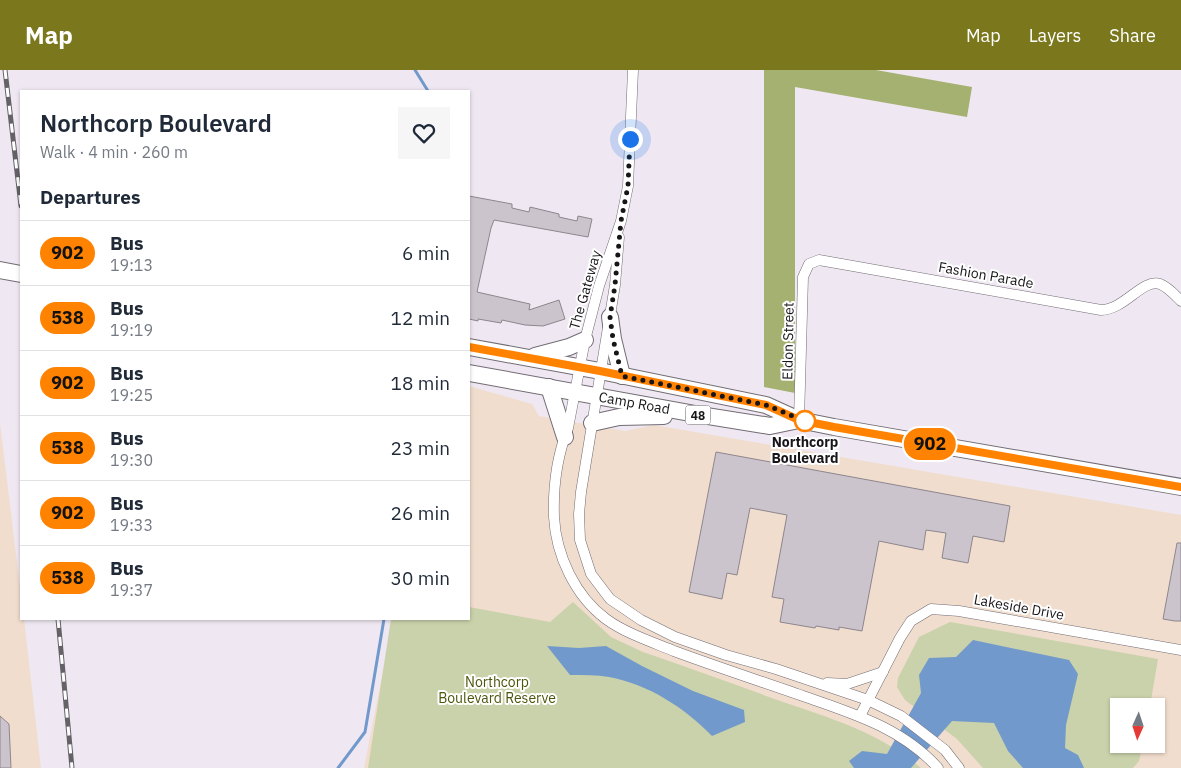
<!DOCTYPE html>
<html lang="en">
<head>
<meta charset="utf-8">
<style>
  body { margin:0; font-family:"IBM Plex Sans",sans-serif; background:#f6f6f7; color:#1f2937; height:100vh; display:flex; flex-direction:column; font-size:19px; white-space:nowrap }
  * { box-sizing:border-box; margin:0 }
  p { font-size:16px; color:#747a83 }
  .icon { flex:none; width:28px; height:28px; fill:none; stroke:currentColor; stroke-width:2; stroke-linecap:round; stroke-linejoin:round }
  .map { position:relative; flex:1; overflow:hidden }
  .drawer { position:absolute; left:20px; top:20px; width:450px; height:530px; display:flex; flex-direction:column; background:#fff; border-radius:0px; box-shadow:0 1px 4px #0004 }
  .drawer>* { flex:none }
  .badge { padding:0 10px; border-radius:16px; font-size:18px; line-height:32px }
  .needle { width:32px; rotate:183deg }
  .tools { position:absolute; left:1110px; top:628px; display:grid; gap:10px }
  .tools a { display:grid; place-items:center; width:55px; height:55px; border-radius:0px; background:#fff; box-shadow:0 1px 4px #0004; font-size:25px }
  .you { position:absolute; width:25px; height:25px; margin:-12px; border:4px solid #fff; border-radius:50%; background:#1a73e8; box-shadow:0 0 0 8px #1a73e833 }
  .map>.badge { position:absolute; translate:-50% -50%; box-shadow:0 0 0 2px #fff }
  h2 { padding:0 20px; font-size:19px; line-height:45px }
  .round { display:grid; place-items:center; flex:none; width:52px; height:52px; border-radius:0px; background:#f6f6f7 }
  .headline { display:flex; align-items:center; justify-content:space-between; height:85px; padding:0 20px }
  h1 { font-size:24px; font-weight:600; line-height:38px }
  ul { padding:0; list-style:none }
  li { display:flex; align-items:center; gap:15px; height:65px; padding:0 20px; border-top:1px solid #e0e1e3 }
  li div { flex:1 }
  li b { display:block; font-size:19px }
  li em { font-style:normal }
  li .badge { min-width:55px; font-weight:700; text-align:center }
  header { display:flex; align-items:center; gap:30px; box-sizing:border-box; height:70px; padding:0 25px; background:#7b771d; color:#fff }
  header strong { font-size:24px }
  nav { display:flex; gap:28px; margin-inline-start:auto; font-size:18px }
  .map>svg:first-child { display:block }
  .commercial { fill:#f0ddcd; fill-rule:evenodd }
  .green { fill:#cad2ab }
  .forest { fill:#a5b171 }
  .water { fill:#7299cb }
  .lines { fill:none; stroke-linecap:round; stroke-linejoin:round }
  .stream { stroke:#7299cb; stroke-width:3 }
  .building { fill:#ccc4cc; stroke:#8e868e }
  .minor-casing { stroke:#726c74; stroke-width:11 }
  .primary-casing { stroke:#726c74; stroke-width:18 }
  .minor { stroke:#fff; stroke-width:10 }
  .primary { stroke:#fff; stroke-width:16 }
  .rail-casing { stroke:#656267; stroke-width:5 }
  .rail { stroke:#fff; stroke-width:3; stroke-dasharray:9; stroke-linecap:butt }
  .line-casing { stroke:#fff; stroke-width:11 }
  .line { stroke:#ff8200; stroke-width:8 }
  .walk { stroke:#171518; stroke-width:5; stroke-dasharray:0 9 }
  .stop-dot { fill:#fff; stroke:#ff8200; stroke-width:2.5 }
  .labels { text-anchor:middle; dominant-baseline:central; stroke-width:4; stroke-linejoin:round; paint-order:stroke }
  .shield { fill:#fff; stroke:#5d5b5d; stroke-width:1 }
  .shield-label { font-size:12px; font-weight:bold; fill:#171518 }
  .street-label { font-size:14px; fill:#171518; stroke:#fff }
  .stop-label { font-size:14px; font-weight:bold; fill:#171518; stroke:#fff }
  .park-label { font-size:14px; fill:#4d560c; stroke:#fff }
</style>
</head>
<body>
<header>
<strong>Map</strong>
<nav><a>Map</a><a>Layers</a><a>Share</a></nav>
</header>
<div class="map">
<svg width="1181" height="698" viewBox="0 0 1181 698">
  <rect width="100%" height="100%" fill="#efe8f2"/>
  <!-- commercial -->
  <g class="commercial">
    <path d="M469,316L532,334L539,346L625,361L654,355L1181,445V698H364L393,549H469ZM1119,636H1156V674H1119Z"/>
    <polygon points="0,353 21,525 21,549 24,549 41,698 0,698"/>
  </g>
  <!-- green -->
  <g class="green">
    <path d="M573,532L611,567L643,582C689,598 734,614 780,631C830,648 881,663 921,698H368L391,549H469V537L550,552Z"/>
    <polygon points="950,552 1158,589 1150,636 1119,636 1119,674 1143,674 1139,691 1133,698 983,698 957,669 905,630 897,617 898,608 919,567"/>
  </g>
  <!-- forest -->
  <polygon class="forest" points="764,0 876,0 972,17 967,47 795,17 795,323 764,317"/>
  <!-- water -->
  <g class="water">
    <polygon points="973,570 1069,590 1078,604 1066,655 1065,678 1078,685 1084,698 1023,698 1008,681 994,653 952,651 911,698 854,698 849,691 862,681 887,684 921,623 919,605 929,588 956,587"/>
    <path d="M547,576L579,578L606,576L642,596L693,621L744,640L745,652L712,666C685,638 648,614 609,607C597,605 583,605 570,605Z"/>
  </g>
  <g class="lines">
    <!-- stream -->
    <g class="stream">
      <polyline points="415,0 428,21"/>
      <polyline points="338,698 365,662 384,549"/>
    </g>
  </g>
  <!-- building -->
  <g class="building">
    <polygon points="469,126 512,134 512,138 529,142 530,137 559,144 559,147 577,151 578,146 592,149 588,167 494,150 491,158 477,222 530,234 529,240 559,230 565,249 543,256 525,255 502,250 501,253 478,249 478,251 469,249"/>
    <polygon points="716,382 1010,436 1004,472 973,466 968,493 942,488 946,463 926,460 923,480 879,471 862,561 839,557 839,560 816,556 815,558 780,552 784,529 772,527 787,445 750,438 737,505 727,503 722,529 689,522"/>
    <polygon points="1177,473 1181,473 1181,551 1175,551 1163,549"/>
    <polygon points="0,646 9,654 11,698 0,698"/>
  </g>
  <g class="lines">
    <defs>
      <g id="minor">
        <path d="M633,0L628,116L621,151L599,216L585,270L568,358C557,386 553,418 554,447C556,485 575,526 606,549C625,563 652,572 674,581C717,597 760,611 803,626C852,643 902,658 938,698"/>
        <polyline points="619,167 615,215 581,422 579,444 580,470 591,504 610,529 641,550 675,567 726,585 776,599 868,630 901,646 945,680 959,698"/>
        <path d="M799,350L803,207L809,194L819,190L1101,240C1124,240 1143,208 1160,214C1168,217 1175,225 1181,231"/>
        <polyline points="827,613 847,614 883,602"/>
        <polyline points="860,646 900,568 911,551 931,539 959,541 1181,580"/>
      </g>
      <g id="primary">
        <polyline points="0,200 21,204"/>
        <polyline points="610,247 613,269 622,306"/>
        <polyline points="469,277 600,301 766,335 799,350 834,357 1181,417"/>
        <polyline points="535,286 569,277 585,270"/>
        <path id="s1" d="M469,303L701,345L770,356L799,350"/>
        <polyline points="549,317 565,367"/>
        <polyline points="592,353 619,347 664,346"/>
      </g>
    </defs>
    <!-- minor casing -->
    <use href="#minor" class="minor-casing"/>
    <!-- primary casing -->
    <use href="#primary" class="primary-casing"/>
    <!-- minor -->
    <use href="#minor" class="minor"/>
    <!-- primary -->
    <use href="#primary" class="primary"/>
    <defs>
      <g id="rail">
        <polyline points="5,0 21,136"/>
        <polyline points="58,549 72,698"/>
      </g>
    </defs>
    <!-- rail casing -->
    <use href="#rail" class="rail-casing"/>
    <!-- rail -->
    <use href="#rail" class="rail"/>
  </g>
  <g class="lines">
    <defs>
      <polyline id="line" points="469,277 600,301 766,335 799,350 834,357 1181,417"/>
    </defs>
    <!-- line casing -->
    <use href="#line" class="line-casing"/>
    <!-- line -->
    <use href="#line" class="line"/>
    <!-- walk -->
    <polyline class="walk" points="630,69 628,116 621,151 615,215 610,247 613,269 622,306 766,335 805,351"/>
  </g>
  <!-- markers -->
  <circle class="stop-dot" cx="805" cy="351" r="10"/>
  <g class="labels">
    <!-- shield labels -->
    <rect class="shield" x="685.5" y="335.5" width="25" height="19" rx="4"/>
    <g class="shield-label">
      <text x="698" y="345">48</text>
    </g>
    <!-- street labels -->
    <g class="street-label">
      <text transform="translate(986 205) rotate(10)">Fashion Parade</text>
      <text transform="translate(585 220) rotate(-74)">The Gateway</text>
      <text transform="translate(788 271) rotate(-89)">Eldon Street</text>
      <text stroke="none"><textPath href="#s1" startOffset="168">Camp Road</textPath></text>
      <text transform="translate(1019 537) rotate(10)">Lakeside Drive</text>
    </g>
    <!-- stop labels -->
    <g class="stop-label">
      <text x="805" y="372">Northcorp<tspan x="805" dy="16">Boulevard</tspan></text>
    </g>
    <!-- park labels -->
    <g class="park-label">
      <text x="497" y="612">Northcorp<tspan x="497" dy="16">Boulevard Reserve</tspan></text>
    </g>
  </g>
</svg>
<div class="tools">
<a><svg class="needle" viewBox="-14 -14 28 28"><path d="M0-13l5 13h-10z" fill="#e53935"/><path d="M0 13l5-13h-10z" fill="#747a83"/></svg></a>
</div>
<div class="you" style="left:630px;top:69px"></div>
<b class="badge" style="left:930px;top:374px;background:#ff8200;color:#111">902</b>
<section class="drawer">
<div class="headline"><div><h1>Northcorp Boulevard</h1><p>Walk · 4 min · 260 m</p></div><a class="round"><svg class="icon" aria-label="heart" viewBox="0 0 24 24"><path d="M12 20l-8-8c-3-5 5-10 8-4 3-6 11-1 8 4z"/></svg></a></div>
<h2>Departures</h2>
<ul>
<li><span class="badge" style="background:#ff8200;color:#111">902</span><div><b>Bus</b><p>19:13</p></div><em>6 min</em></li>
<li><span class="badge" style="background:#ff8200;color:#111">538</span><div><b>Bus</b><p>19:19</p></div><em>12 min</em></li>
<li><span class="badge" style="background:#ff8200;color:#111">902</span><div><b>Bus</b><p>19:25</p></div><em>18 min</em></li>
<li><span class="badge" style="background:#ff8200;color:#111">538</span><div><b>Bus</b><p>19:30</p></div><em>23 min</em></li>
<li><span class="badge" style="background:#ff8200;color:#111">902</span><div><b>Bus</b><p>19:33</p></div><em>26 min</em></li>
<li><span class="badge" style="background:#ff8200;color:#111">538</span><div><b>Bus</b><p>19:37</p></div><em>30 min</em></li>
</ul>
</section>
</div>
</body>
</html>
